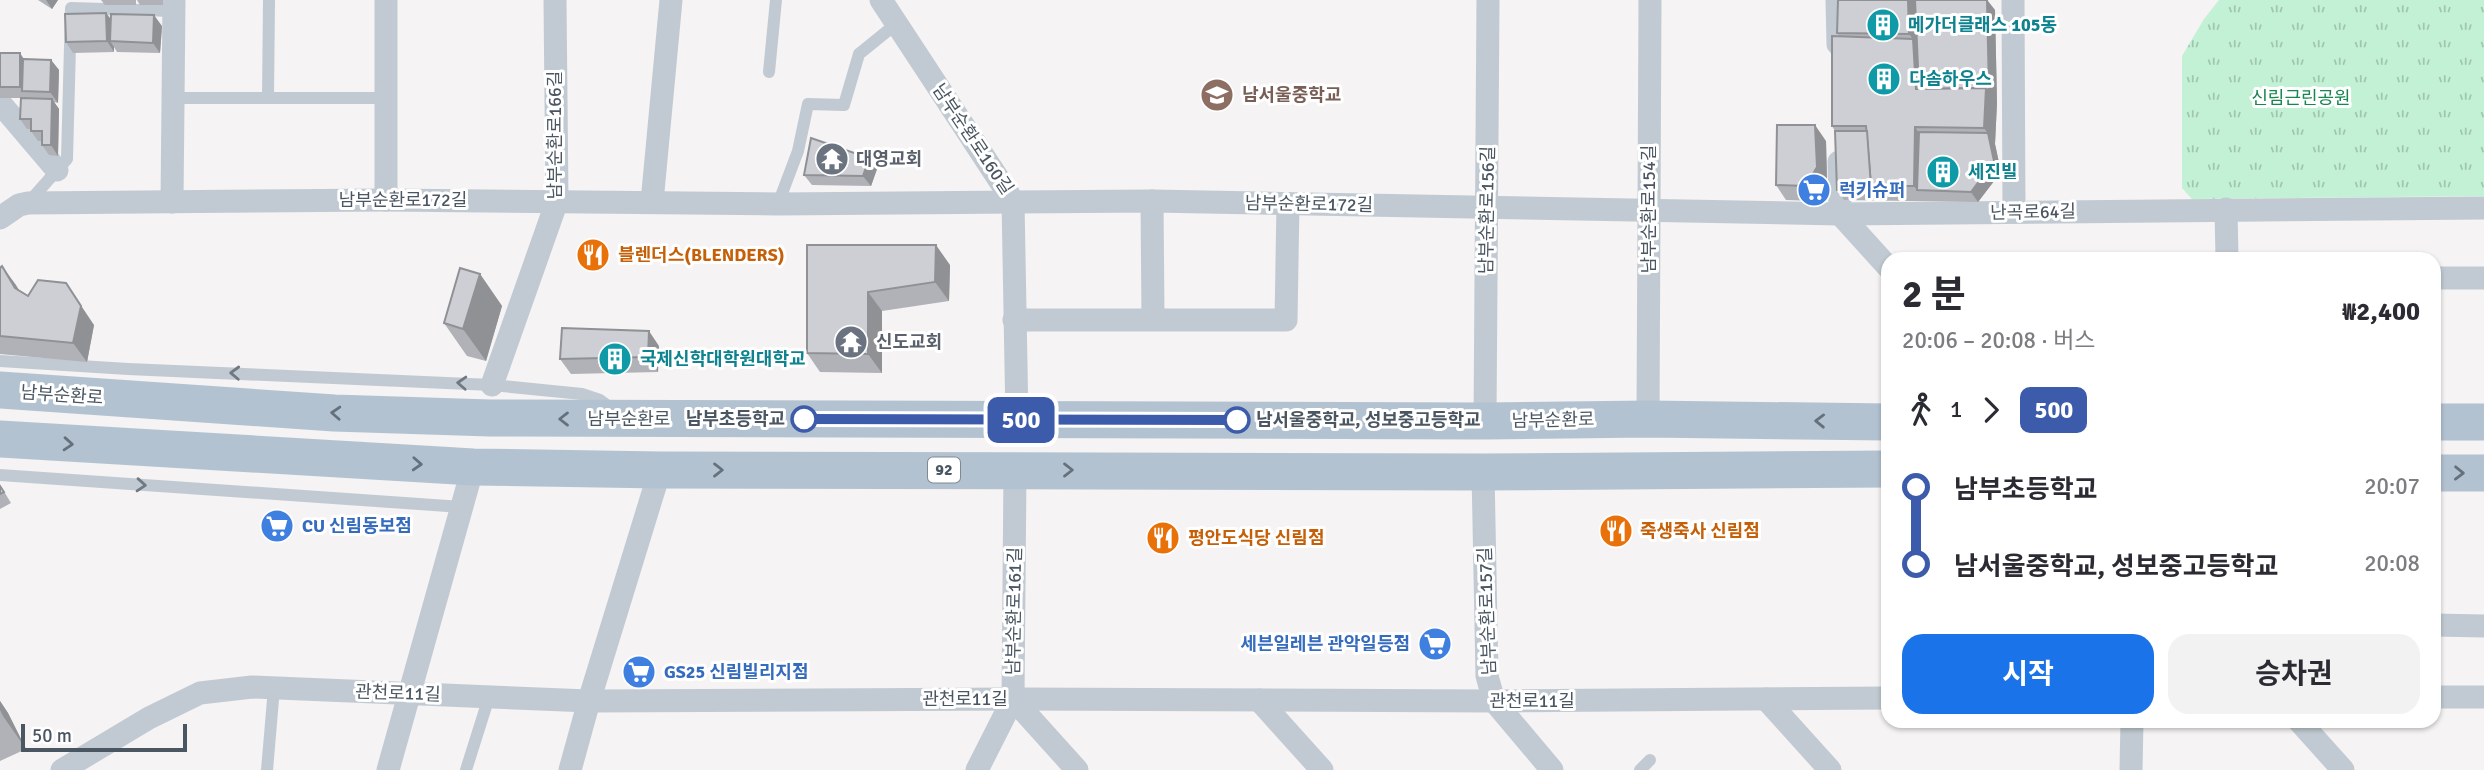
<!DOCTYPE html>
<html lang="ko">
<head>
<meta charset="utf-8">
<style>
  body { margin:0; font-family:Signika,"Noto Sans KR",sans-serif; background:#f2f2f3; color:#2b2b33; height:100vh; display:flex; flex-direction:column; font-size:26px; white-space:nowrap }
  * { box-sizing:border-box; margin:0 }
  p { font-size:23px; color:#7c7c81 }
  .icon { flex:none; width:38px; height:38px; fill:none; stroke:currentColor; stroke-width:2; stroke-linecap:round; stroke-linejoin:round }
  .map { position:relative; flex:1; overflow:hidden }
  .drawer { position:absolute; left:1881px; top:252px; width:560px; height:476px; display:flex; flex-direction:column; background:#fff; border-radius:21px; box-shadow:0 2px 5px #0004 }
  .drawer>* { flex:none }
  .badge { padding:0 14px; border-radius:10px; font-size:24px; line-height:46px }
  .scale { position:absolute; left:21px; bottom:18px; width:166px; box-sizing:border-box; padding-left:7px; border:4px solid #4a5661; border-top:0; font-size:19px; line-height:24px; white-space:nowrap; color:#4a5661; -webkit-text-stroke:5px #fff; paint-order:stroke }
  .map>.badge { position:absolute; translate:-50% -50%; box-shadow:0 0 0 4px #fff }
  .legs { display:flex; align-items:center; gap:10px; height:77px; padding:0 21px; font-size:23px }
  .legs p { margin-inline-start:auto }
  .headline { display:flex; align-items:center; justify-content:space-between; height:119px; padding:0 21px }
  h1 { font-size:38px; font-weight:700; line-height:52px }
  .action { display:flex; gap:14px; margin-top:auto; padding:14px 21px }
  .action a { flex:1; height:80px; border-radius:21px; background:#1a73e8; color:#fff; font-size:28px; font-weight:700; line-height:80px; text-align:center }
  .action a+a { background:#f2f2f3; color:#2b2b33 }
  ul { padding:0 21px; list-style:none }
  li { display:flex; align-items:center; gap:24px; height:77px; font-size:26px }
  li i { display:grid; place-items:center; width:10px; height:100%; margin:0 9px; background:currentColor }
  li i::after { content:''; width:18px; height:18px; margin:-9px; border:5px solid; border-radius:50%; background:#fff }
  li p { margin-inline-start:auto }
  li:first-child i { background:linear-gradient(#0000 50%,currentColor 0) }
  li:last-child i { background:linear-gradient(currentColor 50%,#0000 0) }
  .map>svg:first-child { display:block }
  .park { fill:url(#park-tufts) }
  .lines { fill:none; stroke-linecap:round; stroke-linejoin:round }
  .lane { stroke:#c1cad2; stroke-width:12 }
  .street { stroke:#c1cad2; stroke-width:23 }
  .primary { stroke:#b3c2d1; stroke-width:37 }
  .wall { fill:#b0b2b7 }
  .shaded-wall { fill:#909195 }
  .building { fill:#cdcfd5; stroke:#909195; stroke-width:2 }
  .oneway { stroke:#6e7983 }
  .oneway2 { stroke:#64717d }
  .line-1-casing { stroke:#fff; stroke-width:16 }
  .line-1 { stroke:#3d5bab; stroke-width:10 }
  .stop-1-dot { fill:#fff; stroke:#3d5bab; stroke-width:3.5 }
  .labels { text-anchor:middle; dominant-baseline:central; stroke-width:6; stroke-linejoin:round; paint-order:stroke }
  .shield { fill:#fff; stroke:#808990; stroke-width:2 }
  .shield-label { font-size:16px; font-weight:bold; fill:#4a5661 }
  .culture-label { font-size:18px; font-weight:bold; fill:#0d838f; stroke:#fff; text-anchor:start }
  .education-label { font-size:18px; font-weight:bold; fill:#785e54; stroke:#fff; text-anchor:start }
  .park-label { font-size:18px; fill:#17864f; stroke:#fff }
  .street-label { font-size:18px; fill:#4a5661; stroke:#fff }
  .worship-label { font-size:18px; font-weight:bold; fill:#5b616d; stroke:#fff; text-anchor:start }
  .shop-label { font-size:18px; font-weight:bold; fill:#366cbe; stroke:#fff; text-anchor:start }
  .food-label { font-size:18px; font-weight:bold; fill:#c56008; stroke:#fff; text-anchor:start }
  .stop-label { font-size:18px; font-weight:bold; fill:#4a5661; stroke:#fff; text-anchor:end }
</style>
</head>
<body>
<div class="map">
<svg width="2484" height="770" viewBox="0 0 2484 770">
  <defs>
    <pattern id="park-tufts" width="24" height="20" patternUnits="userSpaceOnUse" patternTransform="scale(1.75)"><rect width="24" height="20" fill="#c3f1d5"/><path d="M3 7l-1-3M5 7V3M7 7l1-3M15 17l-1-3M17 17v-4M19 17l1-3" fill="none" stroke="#a0c6b0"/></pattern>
  </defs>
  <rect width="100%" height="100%" fill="#f5f3f3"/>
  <!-- park -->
  <polygon class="park" points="2219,0 2484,0 2484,196 2192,199 2182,188 2182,56 2204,19"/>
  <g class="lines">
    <!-- lane -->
    <g class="lane">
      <polyline points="769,72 776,0"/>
      <polyline points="268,96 269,0"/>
      <polyline points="173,98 385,98"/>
      <polyline points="28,203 67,159 71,8 174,11"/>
      <polyline points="778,204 798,151 808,104 844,105 859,54 896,24"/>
      <polyline points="0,361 128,369 492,385 582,394 600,400 612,409"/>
      <polyline points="0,475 462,507"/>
      <polyline points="267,770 274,688"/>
      <polyline points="466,770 489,697"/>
      <polyline points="1640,770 1650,760"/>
    </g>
    <!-- street -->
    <g class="street">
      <polyline points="881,0 1013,201 1017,420"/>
      <polyline points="1837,0 1838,44"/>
      <polyline points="2013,0 2014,212"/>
      <polyline points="0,103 57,170"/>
      <polyline points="1839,162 1840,214 1888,267"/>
      <polyline points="386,200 386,0"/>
      <polyline points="1152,201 1153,319"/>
      <polyline points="172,202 174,0"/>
      <polyline points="652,202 671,0"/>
      <polyline points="2226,209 2227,259"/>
      <polyline points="0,218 19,205 28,203 386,200 778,204 1152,201 1840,214 2484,208"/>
      <polyline points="2434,278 2484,278"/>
      <polyline points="1014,320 1286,320 1288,204"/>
      <polyline points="492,385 557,201 555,0"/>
      <polyline points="1648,419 1650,0"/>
      <polyline points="1485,421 1488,0"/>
      <polyline points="1015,470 1013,699 1077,770"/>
      <polyline points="1483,472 1487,676 1494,701 1552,770"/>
      <polyline points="2434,625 2484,626"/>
      <polyline points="2434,697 2484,697"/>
      <polyline points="1766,699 1830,770"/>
      <polyline points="1259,700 1322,770"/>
      <polyline points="2299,721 2343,770"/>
      <polyline points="62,770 149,718 200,693 252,687 589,701 1013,699 1494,701 1888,698"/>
      <polyline points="388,770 473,467"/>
      <polyline points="570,770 589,701 660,470"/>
      <polyline points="977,770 1013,699"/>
      <polyline points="2131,770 2132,721"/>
    </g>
    <!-- primary -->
    <g class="primary">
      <polyline points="0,390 334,413 490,418 1485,421 1648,419 1888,422"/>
      <polyline points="2434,422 2484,422"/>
      <polyline points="0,439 473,467 660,470 1483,472 1888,469"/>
      <polyline points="2434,473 2484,473"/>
    </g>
  </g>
  <!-- wall -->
  <g class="wall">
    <polygon points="38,0 58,0 52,9"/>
    <polygon points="101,0 136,0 136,5 105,5"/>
    <polygon points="137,0 163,0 163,5 140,5"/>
    <polygon points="1987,0 1995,10 1997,103 1995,144 2001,172 1978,202 1844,200 1837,190 1835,131 1832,126 1839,36 1837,33"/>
    <polygon points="111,19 162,26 160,53 117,52 114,47 114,52 73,53 66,42"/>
    <polygon points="0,53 20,53 23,59 51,60 59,70 58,103 54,102 59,109 58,156 49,155 42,145 42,141 38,141 31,131 31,129 27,129 20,119 27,98 0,98"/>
    <polygon points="1826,141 1827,182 1817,201 1786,200 1776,185"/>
    <polygon points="877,169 871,186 812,185 804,175"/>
    <polygon points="807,245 950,265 949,301 882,311 882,373 820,372 807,353"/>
    <polygon points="0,268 18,290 28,296 94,325 87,362 0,354"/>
    <polygon points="480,274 502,306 486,361 467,356 444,323"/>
    <polygon points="659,346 658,372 571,374 560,359"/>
    <polygon points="0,485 11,503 0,509"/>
    <polygon points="0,701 8,713 26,749 0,761"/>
  </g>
  <!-- shaded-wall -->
  <g class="shaded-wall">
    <polygon points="46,0 58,0 52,9"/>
    <polygon points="1908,0 1917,0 1926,93 1916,89 1913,39 1909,34"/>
    <polygon points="1987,0 1995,10 1997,103 1995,144 1984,128"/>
    <polygon points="106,13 114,23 110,41 114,47 114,52 107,41"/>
    <polygon points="154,15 162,26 160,53 153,43"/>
    <polygon points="20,53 27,64 23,91 20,87"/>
    <polygon points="51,60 59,70 58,103 50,92"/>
    <polygon points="52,99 59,109 58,156 51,145"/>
    <polygon points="1815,125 1826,141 1827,182 1817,201 1806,186"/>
    <polygon points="1915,127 1925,142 1917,190 1914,186"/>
    <polygon points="1988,133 1995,144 2001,172 1978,202 1971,192"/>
    <polygon points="869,158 877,169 871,186 863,176"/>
    <polygon points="936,245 950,265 949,301 935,282"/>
    <polygon points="2,266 16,285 29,307 15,288"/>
    <polygon points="480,274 502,306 486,361 463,329"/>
    <polygon points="66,283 94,325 87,362 73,343"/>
    <polygon points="868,292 882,311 882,373 868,354"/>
    <polygon points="649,331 659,346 658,372 648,357"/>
    <polygon points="0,701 8,713 26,749 3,716 0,710"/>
  </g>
  <!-- building -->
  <g class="building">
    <polygon points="1838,0 1908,0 1909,34 1837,33"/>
    <polygon points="1915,0 1987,0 1989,92 1986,88 1919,89"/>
    <polygon points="106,13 107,41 66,42 65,14"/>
    <polygon points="111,14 154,15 153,43 110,41"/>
    <polygon points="1832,36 1913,39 1916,89 1986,88 1984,128 1915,127 1914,186 1871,186 1866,126 1832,126"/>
    <rect x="0" y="53" width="20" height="34"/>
    <polygon points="23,59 51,60 50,92 22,91"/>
    <polygon points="21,98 52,99 51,145 42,145 42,131 31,131 31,119 20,119"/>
    <polygon points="1777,125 1815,125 1817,167 1806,186 1776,185"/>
    <polygon points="1835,131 1867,131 1871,186 1874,190 1837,190"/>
    <polygon points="1919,132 1988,133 1994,161 1971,192 1917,190"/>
    <polygon points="811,138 869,158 863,176 804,175"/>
    <polygon points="807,245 936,245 935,282 868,292 868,354 807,353"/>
    <polygon points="2,266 15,288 28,296 38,280 66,283 81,306 73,343 0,336 0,268"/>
    <polygon points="460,268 480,274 463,329 444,323"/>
    <polygon points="562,328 649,331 648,357 560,359"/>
    <polygon points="0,486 4,492 0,494"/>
  </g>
  <!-- one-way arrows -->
  <defs><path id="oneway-chevron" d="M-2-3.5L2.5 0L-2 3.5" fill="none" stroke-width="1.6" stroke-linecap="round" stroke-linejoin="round" transform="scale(1.75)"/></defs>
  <g class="oneway">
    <use href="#oneway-chevron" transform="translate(235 373) rotate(-178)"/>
    <use href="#oneway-chevron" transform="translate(462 383) rotate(-177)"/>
    <use href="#oneway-chevron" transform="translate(141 485) rotate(4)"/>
  </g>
  <g class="oneway2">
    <use href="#oneway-chevron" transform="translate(336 413) rotate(-177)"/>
    <use href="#oneway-chevron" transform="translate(564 419) rotate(-180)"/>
    <use href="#oneway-chevron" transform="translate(1820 421) rotate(-179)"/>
    <use href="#oneway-chevron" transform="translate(68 444) rotate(4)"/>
    <use href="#oneway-chevron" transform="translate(417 464) rotate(3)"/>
    <use href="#oneway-chevron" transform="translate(718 470)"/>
    <use href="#oneway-chevron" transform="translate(1068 470)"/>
    <use href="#oneway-chevron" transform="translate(2459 473) rotate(1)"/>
  </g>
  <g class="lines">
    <defs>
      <polyline id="line-1" points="804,419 1237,420"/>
    </defs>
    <!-- line-1 casing -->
    <use href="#line-1" class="line-1-casing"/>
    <!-- line-1 -->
    <use href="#line-1" class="line-1"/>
  </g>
  <!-- icons -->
  <defs>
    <symbol id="building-disc" viewBox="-11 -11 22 22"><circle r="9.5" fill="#0f9aa8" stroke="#fff"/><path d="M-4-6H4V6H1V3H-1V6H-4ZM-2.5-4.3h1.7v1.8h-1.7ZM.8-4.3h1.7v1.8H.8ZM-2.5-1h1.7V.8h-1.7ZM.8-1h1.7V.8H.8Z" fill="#fff"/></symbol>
    <symbol id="school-disc" viewBox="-11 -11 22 22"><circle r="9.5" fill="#8d6e63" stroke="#fff"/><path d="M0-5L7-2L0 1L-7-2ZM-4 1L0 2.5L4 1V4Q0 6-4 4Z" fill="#fff"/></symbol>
    <symbol id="temple-disc" viewBox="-11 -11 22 22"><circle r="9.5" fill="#6b7280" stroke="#fff"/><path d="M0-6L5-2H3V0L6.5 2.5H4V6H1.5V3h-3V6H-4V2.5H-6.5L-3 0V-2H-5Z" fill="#fff"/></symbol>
    <symbol id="supermarket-disc" viewBox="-11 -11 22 22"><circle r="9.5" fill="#3f7fe0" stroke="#fff"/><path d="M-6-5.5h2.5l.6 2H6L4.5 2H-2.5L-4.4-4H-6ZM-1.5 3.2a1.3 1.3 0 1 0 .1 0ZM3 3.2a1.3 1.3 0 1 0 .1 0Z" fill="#fff"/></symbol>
    <symbol id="restaurant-disc" viewBox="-11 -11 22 22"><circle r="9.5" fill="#e8710a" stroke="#fff"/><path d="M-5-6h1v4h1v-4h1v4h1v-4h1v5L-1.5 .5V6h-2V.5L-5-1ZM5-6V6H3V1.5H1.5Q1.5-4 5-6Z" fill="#fff"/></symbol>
  </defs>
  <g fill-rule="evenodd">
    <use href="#building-disc" x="1864" y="6" width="38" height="38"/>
    <use href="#building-disc" x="1865" y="60" width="38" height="38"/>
    <use href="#school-disc" x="1198" y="76" width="38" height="38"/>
    <use href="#temple-disc" x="813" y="140" width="38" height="38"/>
    <use href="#building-disc" x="1924" y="153" width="38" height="38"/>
    <use href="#supermarket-disc" x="1795" y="171" width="38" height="38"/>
    <use href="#restaurant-disc" x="574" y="236" width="38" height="38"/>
    <use href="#temple-disc" x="832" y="323" width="38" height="38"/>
    <use href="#building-disc" x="596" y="340" width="38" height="38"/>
    <use href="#supermarket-disc" x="258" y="507" width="38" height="38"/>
    <use href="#restaurant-disc" x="1597" y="512" width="38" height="38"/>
    <use href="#restaurant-disc" x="1144" y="519" width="38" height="38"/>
    <use href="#supermarket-disc" x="1416" y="625" width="38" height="38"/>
    <use href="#supermarket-disc" x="620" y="653" width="38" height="38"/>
  </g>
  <!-- markers -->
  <g class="stop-1-dot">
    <circle cx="804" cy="419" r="12"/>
    <circle cx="1237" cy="420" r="12"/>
  </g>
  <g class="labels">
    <!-- shield labels -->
    <rect class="shield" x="928" y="457.5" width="32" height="25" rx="5"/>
    <g class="shield-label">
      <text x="944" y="470">92</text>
    </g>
    <!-- culture labels -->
    <g class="culture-label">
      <text x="1908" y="25">메가더클래스 105동</text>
      <text x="1909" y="79">다솜하우스</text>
      <text x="1968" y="172">세진빌</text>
      <text x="640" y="359">국제신학대학원대학교</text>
    </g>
    <!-- education labels -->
    <g class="education-label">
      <text x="1242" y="95">남서울중학교</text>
    </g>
    <!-- park labels -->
    <g class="park-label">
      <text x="2301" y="98">신림근린공원</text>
    </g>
    <!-- street labels -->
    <g class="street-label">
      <text transform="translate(555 135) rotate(-90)">남부순환로166길</text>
      <text transform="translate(973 139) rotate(56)">남부순환로160길</text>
      <text x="403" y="200">남부순환로172길</text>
      <text transform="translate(1309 204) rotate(1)">남부순환로172길</text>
      <text transform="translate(1649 209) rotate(-90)">남부순환로154길</text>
      <text transform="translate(1487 210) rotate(-89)">남부순환로156길</text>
      <text transform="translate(2033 212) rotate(-1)">난곡로64길</text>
      <text transform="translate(62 395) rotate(4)">남부순환로</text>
      <text x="629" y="419">남부순환로</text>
      <text transform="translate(1553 420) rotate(-1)">남부순환로</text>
      <text transform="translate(1014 611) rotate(-89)">남부순환로161길</text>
      <text transform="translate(1487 611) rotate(-92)">남부순환로157길</text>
      <text transform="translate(398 693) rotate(2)">관천로11길</text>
      <text x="965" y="699">관천로11길</text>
      <text x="1532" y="701">관천로11길</text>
    </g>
    <!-- worship labels -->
    <g class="worship-label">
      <text x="856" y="159">대영교회</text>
      <text x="876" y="342">신도교회</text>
    </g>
    <!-- shop labels -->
    <g class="shop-label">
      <text x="1839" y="190">럭키슈퍼</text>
      <text x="302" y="526">CU 신림동보점</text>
      <text x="1410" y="644" text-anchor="end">세븐일레븐 관악일등점</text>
      <text x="664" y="672">GS25 신림빌리지점</text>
    </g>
    <!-- food labels -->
    <g class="food-label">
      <text x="618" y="255">블렌더스(BLENDERS)</text>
      <text x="1640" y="531">죽생죽사 신림점</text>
      <text x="1188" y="538">평안도식당 신림점</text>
    </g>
    <!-- stop labels -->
    <g class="stop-label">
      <text x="785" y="419">남부초등학교</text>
      <text x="1256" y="420" text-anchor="start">남서울중학교, 성보중고등학교</text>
    </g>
  </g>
</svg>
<div class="scale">50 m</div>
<b class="badge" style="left:1021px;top:420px;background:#3d5bab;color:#fff">500</b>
<section class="drawer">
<div class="headline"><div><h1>2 분</h1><p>20:06 – 20:08 · 버스</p></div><b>₩2,400</b></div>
<div class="legs"><svg class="icon" aria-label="walk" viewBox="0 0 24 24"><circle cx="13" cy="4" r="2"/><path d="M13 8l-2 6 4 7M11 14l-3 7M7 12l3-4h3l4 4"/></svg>1<svg class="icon" aria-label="forward" viewBox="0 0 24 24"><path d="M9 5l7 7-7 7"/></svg><b class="badge" style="background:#3d5bab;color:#fff">500</b></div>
<ul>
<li><i style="color:#3d5bab"></i><b>남부초등학교</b><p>20:07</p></li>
<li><i style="color:#3d5bab"></i><b>남서울중학교, 성보중고등학교</b><p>20:08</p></li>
</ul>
<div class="action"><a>시작</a><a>승차권</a></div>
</section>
</div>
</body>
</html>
